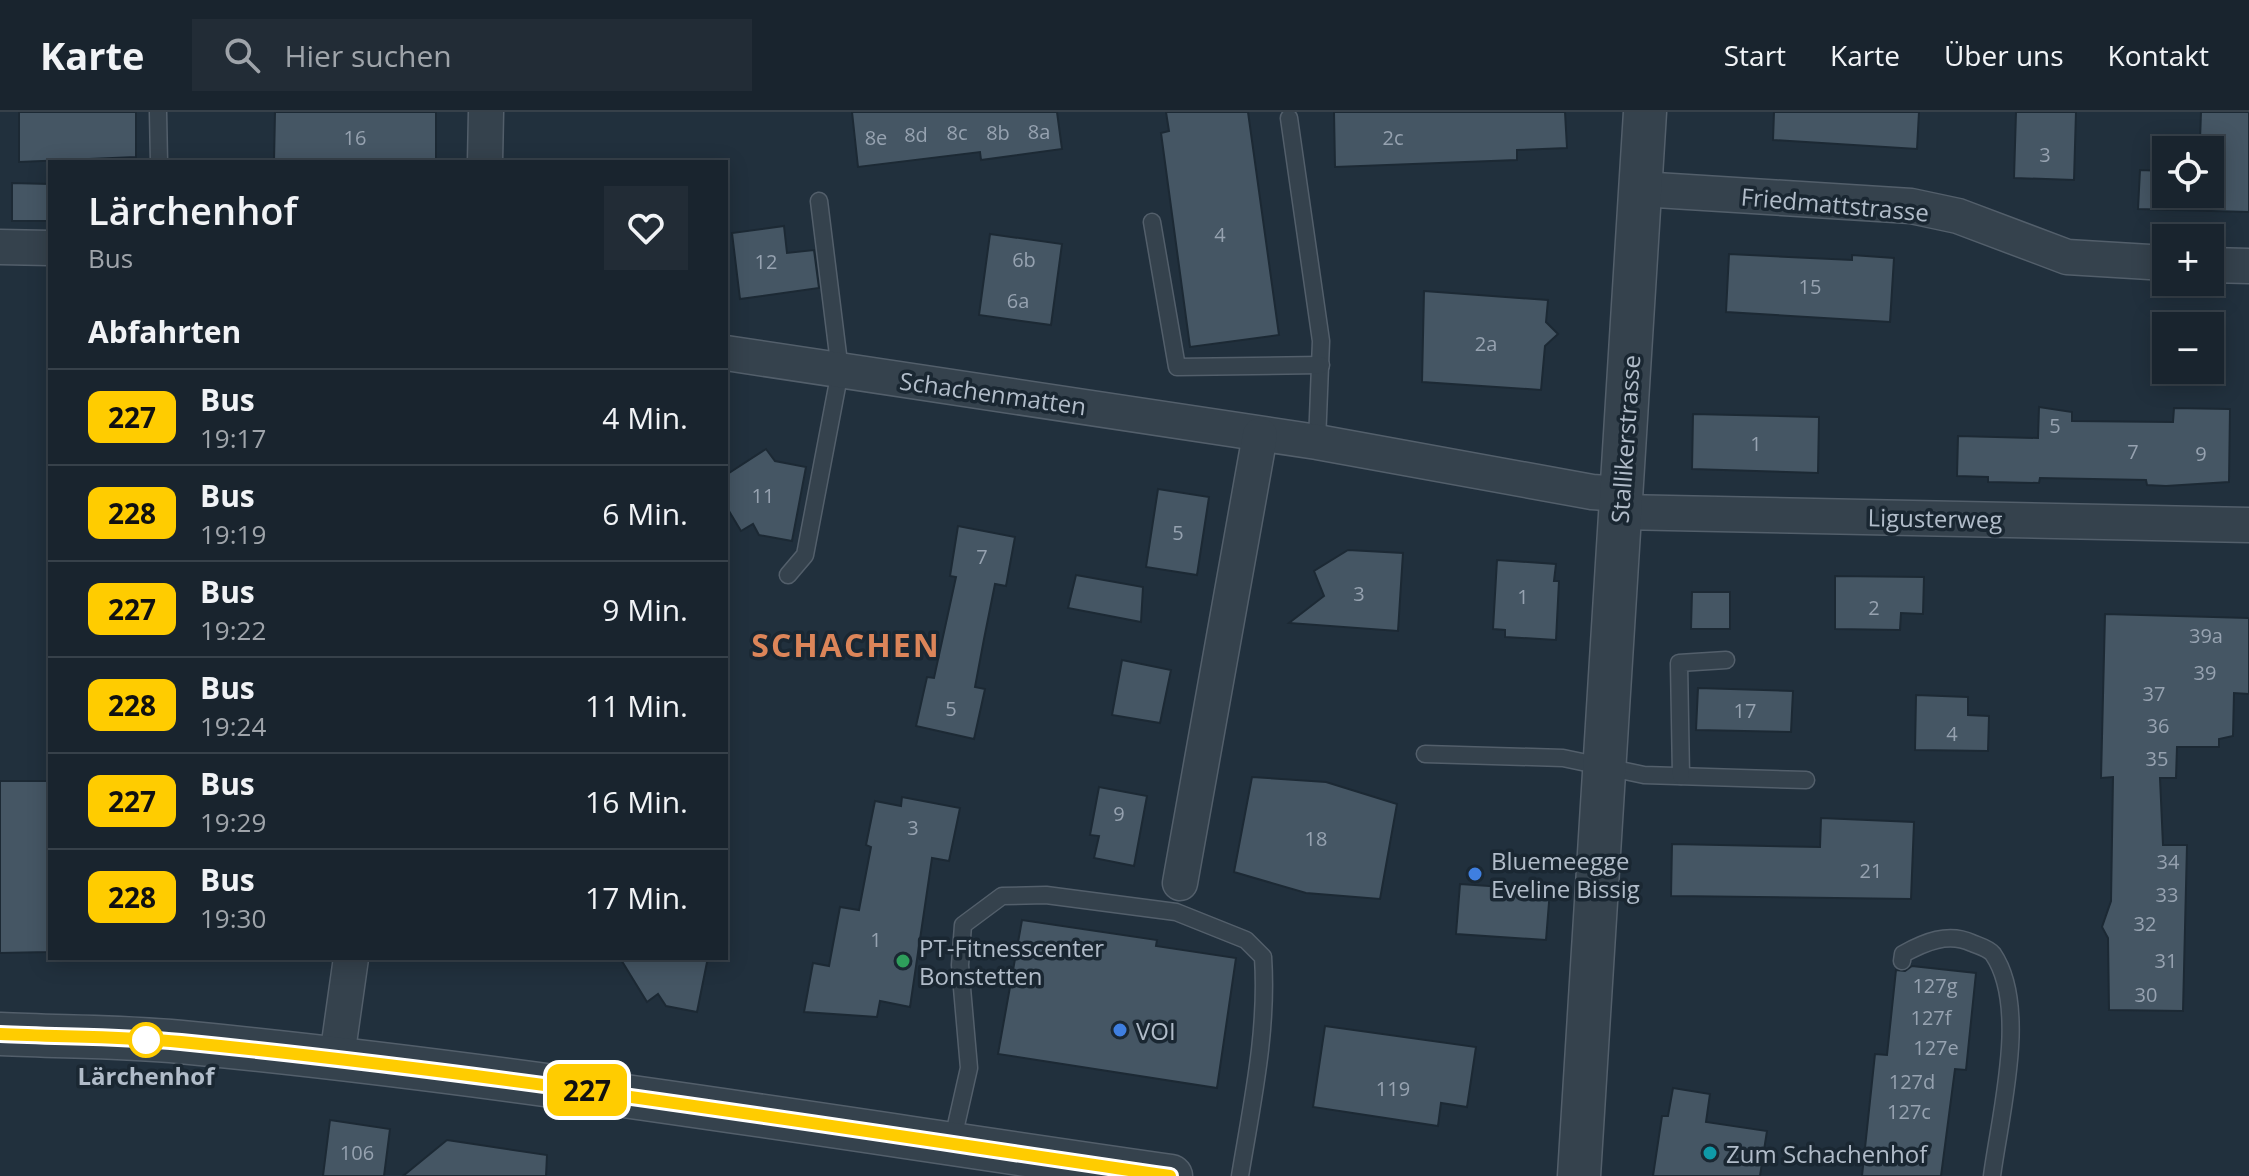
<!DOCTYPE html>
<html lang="de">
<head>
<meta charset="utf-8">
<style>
  body { margin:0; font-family:"Open Sans",sans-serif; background:#222c36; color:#f1f3f6; height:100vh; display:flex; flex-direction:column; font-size:30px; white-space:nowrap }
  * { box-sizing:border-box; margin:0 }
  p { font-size:26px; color:#9fa4aa }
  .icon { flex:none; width:44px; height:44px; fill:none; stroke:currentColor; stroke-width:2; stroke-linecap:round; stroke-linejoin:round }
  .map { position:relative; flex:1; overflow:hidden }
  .sheet { position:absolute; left:48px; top:48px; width:680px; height:800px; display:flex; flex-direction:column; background:#19242e; border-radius:0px; box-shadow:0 4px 20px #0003,0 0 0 2px #37414a }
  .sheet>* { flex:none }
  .badge { padding:0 16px; border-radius:12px; font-size:28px; line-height:52px }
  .buttons { position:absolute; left:2152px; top:24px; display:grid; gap:16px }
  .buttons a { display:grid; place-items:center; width:72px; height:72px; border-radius:0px; background:#19242e; box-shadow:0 4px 20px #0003,0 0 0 2px #37414a; font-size:40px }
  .map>.badge { position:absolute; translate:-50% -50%; box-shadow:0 0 0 4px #fff }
  h2 { padding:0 40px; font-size:30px; line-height:72px }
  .round { display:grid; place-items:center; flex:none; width:84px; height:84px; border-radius:0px; background:#222c36 }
  .summary { display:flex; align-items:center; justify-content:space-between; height:136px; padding:0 40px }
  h1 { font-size:38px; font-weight:600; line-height:60px }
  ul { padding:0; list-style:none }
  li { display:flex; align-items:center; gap:24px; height:96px; padding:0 40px; border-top:2px solid #37414a }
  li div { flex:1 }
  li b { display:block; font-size:30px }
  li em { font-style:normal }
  li .badge { min-width:88px; font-weight:700; text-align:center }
  header { display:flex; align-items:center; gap:48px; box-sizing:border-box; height:112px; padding:0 40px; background:#19242e; border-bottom:2px solid #37414a }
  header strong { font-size:38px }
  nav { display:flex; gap:44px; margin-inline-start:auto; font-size:28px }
  .search { width:560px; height:72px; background:#222c36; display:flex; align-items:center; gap:20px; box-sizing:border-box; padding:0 28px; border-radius:0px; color:#9fa4aa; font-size:30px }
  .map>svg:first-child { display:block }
  .building { fill:#455664; stroke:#1c2934; stroke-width:2 }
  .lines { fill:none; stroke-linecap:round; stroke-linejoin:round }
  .service-casing { stroke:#535f6b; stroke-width:19 }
  .minor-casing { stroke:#535f6b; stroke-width:37 }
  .tertiary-casing { stroke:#535f6b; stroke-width:45 }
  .service { stroke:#35424d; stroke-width:16 }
  .minor { stroke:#35424d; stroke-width:34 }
  .tertiary { stroke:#35424d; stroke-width:42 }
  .line-casing { stroke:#fff; stroke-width:18 }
  .line { stroke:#fc0; stroke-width:12 }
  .shop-dot { fill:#3f7fe0; stroke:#1a2732; stroke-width:3 }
  .leisure-dot { fill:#2e9e5b; stroke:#1a2732; stroke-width:3 }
  .stop-dot { fill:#fff; stroke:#fc0; stroke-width:4 }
  .culture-dot { fill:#0f9aa8; stroke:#1a2732; stroke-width:3 }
  .labels { text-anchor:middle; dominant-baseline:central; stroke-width:7; stroke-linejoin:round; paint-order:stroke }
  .number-label { font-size:20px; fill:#96a2b0 }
  .street-label { font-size:24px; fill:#b1bcc9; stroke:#1a2732 }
  .poi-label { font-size:24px; fill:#b1bcc9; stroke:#1a2732; text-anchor:start }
  .stop-label { font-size:24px; font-weight:bold; fill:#b1bcc9; stroke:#1a2732 }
  .district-label { font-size:32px; font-weight:bold; letter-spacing:2px; fill:#dc8559; stroke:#1a2732 }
</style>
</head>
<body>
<header>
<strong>Karte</strong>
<div class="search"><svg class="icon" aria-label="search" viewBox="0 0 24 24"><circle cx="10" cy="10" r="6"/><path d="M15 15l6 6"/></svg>Hier suchen</div>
<nav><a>Start</a><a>Karte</a><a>Über uns</a><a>Kontakt</a></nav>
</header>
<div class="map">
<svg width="2249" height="1064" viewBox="0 0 2249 1064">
  <rect width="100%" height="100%" fill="#21303d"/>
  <!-- building -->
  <g class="building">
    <polygon points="19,0 136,0 136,45 19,50"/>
    <polygon points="275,0 436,0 436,50 274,50"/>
    <polygon points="852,0 1057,0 1062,37 981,48 980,40 858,55"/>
    <polygon points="1166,0 1248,0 1279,223 1190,235 1161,21 1169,19"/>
    <polygon points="1334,0 1565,0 1567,36 1517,38 1517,48 1335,55"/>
    <polygon points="1774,0 1919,0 1917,37 1773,28"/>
    <polygon points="2016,0 2076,0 2074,68 2014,66"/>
    <polygon points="2201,0 2249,0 2249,100 2138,97 2140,58 2166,59 2166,82 2210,82 2210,38 2178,38 2178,28 2200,28"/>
    <polygon points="12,71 50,72 50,109 12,109"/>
    <polygon points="784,114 787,141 814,138 819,176 740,187 732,121"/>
    <polygon points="990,122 1062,132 1051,213 979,203"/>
    <polygon points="1729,142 1852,148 1852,143 1894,146 1890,210 1726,200"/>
    <polygon points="1424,179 1548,188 1546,210 1558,222 1545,234 1541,278 1422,270"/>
    <polygon points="2039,295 2072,300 2072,309 2173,310 2174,296 2230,297 2229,370 2166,374 2147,373 2146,368 2040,366 2039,371 1988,370 1988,365 1957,364 1958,324 2038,326"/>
    <polygon points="1693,302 1819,305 1818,361 1692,357"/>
    <polygon points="766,337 775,349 806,355 792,429 759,423 753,412 741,419 726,394 726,363"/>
    <polygon points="1158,377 1209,385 1197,463 1146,455"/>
    <polygon points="958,414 1015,425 1006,474 995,472 984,527 975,575 985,577 974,627 916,614 927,565 934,566 956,465 950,464"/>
    <polygon points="1348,438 1403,441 1398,519 1289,511 1324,484 1314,459"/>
    <polygon points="1497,448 1556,452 1554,469 1559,469 1556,528 1505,525 1505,518 1493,517"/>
    <polygon points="1076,463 1143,475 1141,510 1068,496"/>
    <polygon points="1835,464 1924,465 1923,502 1901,501 1900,518 1835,517"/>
    <polygon points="1692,480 1730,480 1730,517 1691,517"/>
    <polygon points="2105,502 2249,506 2249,582 2234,581 2233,624 2219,627 2219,635 2177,635 2176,666 2160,666 2163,733 2187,733 2183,899 2109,898 2108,826 2102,815 2111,789 2113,665 2101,666"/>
    <polygon points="1122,548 1171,558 1160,611 1112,603"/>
    <polygon points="1698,576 1793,579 1791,620 1696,618"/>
    <polygon points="1916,583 1968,585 1968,603 1989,604 1988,639 1915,638"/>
    <polygon points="1252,665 1326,670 1397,692 1380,787 1306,781 1234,760"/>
    <polygon points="0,669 50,669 50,840 0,841"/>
    <polygon points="1099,675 1147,684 1134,754 1094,746 1099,724 1090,723"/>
    <polygon points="902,685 960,696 949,749 932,746 910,895 880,889 877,905 804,900 813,851 829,854 840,795 859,798 871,735 866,733 875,689 901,694"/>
    <polygon points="1821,706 1914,710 1911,787 1671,784 1672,732 1820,735"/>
    <polygon points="1460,772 1550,778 1546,828 1456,822"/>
    <polygon points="1022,808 1157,828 1156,834 1236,846 1217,976 998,942"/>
    <polygon points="620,846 713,846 707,850 697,900 666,894 658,882 647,890"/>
    <polygon points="1912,854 1976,861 1966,958 1955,957 1941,1064 1862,1064 1875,942 1887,943 1896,858 1905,859"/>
    <polygon points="1325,914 1476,935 1467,995 1441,991 1438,1014 1313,995"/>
    <polygon points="1673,976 1710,982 1706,1010 1767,1019 1760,1064 1653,1064 1662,1004 1668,1004"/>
    <polygon points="330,1008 390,1017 384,1064 323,1064"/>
    <polygon points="447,1028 547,1043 546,1064 403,1064"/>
  </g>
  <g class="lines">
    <defs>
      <g id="service">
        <polyline points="158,0 159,50"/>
        <polyline points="1289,6 1321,229 1317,330"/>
        <polyline points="1152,110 1177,255 1321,253"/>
        <polyline points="788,463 805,443 840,259 819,89"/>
        <polyline points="1425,642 1563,646 1644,663 1806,668"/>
        <polyline points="1681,664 1679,551 1726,548"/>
        <path d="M1902,849L1903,842C1925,830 1948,820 1972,831C1979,834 1988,836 1993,842C2029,895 2000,1002 1992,1064"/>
        <path d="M952,1031L969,956L960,853L963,813L1002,784L1046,783L1176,800L1246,828L1263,845C1268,919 1252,991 1240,1064"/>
      </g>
      <g id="minor">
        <polyline points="485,50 486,0"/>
        <polyline points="1640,77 1911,94 1958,104 2067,145 2166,151"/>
        <polyline points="0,135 50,136"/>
        <polyline points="2210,153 2249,154"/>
        <polyline points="726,241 1317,330 1592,380 1622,382"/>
        <polyline points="1620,400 2249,413"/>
        <polyline points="1180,771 1260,323"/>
        <polyline points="337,945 351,846"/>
      </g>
      <g id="tertiary">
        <path d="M0,922C60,925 121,924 181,930C513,962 841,1017 1171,1064"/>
        <polyline points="1579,1064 1645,0"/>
      </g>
    </defs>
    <!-- service casing -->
    <use href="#service" class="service-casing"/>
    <!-- minor casing -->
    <use href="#minor" class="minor-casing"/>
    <!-- tertiary casing -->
    <use href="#tertiary" class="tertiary-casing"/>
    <!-- service -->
    <use href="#service" class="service"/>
    <!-- minor -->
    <use href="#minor" class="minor"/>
    <!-- tertiary -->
    <use href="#tertiary" class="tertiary"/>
  </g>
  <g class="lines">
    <defs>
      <path id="line" d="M0,922C60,925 121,924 181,930C513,963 841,1016 1170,1064"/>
    </defs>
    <!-- line casing -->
    <use href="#line" class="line-casing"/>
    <!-- line -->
    <use href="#line" class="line"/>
  </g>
  <!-- markers -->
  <g class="shop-dot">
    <circle cx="1475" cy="762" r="8"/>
    <circle cx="1120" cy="918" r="8"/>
  </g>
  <circle class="leisure-dot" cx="903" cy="849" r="8"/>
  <circle class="stop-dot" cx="146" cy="928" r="16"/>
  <circle class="culture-dot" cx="1710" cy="1041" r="8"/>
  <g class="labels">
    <!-- number labels -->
    <g class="number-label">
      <text x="1039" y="19">8a</text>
      <text x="957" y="20">8c</text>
      <text x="998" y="20">8b</text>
      <text x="916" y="22">8d</text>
      <text x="355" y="25">16</text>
      <text x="876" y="25">8e</text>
      <text x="1393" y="25">2c</text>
      <text x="2045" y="42">3</text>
      <text x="1220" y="122">4</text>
      <text x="1024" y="147">6b</text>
      <text x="766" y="149">12</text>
      <text x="1810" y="174">15</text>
      <text x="1018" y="188">6a</text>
      <text x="1486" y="231">2a</text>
      <text x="2055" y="313">5</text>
      <text x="1756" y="331">1</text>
      <text x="2133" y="339">7</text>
      <text x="2201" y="341">9</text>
      <text x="763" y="383">11</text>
      <text x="1178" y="420">5</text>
      <text x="982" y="444">7</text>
      <text x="1359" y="481">3</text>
      <text x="1523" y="484">1</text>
      <text x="1874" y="495">2</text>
      <text x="2206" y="523">39a</text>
      <text x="2205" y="560">39</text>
      <text x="2154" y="581">37</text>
      <text x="951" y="596">5</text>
      <text x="1745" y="598">17</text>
      <text x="2158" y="613">36</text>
      <text x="1952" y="621">4</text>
      <text x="2157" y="646">35</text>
      <text x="1119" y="701">9</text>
      <text x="913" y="715">3</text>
      <text x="1316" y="726">18</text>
      <text x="2168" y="749">34</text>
      <text x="1871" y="758">21</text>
      <text x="2167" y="782">33</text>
      <text x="2145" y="811">32</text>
      <text x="876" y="827">1</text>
      <text x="2166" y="848">31</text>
      <text x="1935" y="873">127g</text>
      <text x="2146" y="882">30</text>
      <text x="1931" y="905">127f</text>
      <text x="1936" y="935">127e</text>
      <text x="1912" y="969">127d</text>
      <text x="1393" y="976">119</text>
      <text x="1909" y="999">127c</text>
      <text x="357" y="1040">106</text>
    </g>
    <!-- street labels -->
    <g class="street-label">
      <text transform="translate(1835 92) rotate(5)">Friedmattstrasse</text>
      <text transform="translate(993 281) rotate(8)">Schachenmatten</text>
      <text transform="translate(1625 327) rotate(-86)">Stallikerstrasse</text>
      <text transform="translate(1935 406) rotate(1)">Ligusterweg</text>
    </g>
    <!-- poi labels -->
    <g class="poi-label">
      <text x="1491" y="748">Bluemeegge<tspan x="1491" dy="28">Eveline Bissig</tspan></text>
      <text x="919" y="835">PT-Fitnesscenter<tspan x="919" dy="28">Bonstetten</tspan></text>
      <text x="1136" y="918">VOI</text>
      <text x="1726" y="1041">Zum Schachenhof</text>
    </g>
    <!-- stop labels -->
    <g class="stop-label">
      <text x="146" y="963">Lärchenhof</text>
    </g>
    <!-- district labels -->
    <g class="district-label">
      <text x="846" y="532">SCHACHEN</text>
    </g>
  </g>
</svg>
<div class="buttons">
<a><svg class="icon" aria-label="locate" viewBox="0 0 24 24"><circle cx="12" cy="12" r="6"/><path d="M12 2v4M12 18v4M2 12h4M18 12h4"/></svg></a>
<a>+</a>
<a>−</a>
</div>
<b class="badge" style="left:587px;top:978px;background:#fc0;color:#111">227</b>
<section class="sheet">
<div class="summary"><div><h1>Lärchenhof</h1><p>Bus</p></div><a class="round"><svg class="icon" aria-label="heart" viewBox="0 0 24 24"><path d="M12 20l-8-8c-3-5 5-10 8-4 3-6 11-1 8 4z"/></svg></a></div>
<h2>Abfahrten</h2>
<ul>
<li><span class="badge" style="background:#fc0;color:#111">227</span><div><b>Bus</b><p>19:17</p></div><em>4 Min.</em></li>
<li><span class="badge" style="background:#fc0;color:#111">228</span><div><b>Bus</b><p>19:19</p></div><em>6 Min.</em></li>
<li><span class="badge" style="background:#fc0;color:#111">227</span><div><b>Bus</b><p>19:22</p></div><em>9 Min.</em></li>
<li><span class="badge" style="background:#fc0;color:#111">228</span><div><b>Bus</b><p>19:24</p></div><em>11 Min.</em></li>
<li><span class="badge" style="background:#fc0;color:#111">227</span><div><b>Bus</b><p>19:29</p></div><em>16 Min.</em></li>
<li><span class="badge" style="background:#fc0;color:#111">228</span><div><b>Bus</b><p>19:30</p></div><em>17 Min.</em></li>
</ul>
</section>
</div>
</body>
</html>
